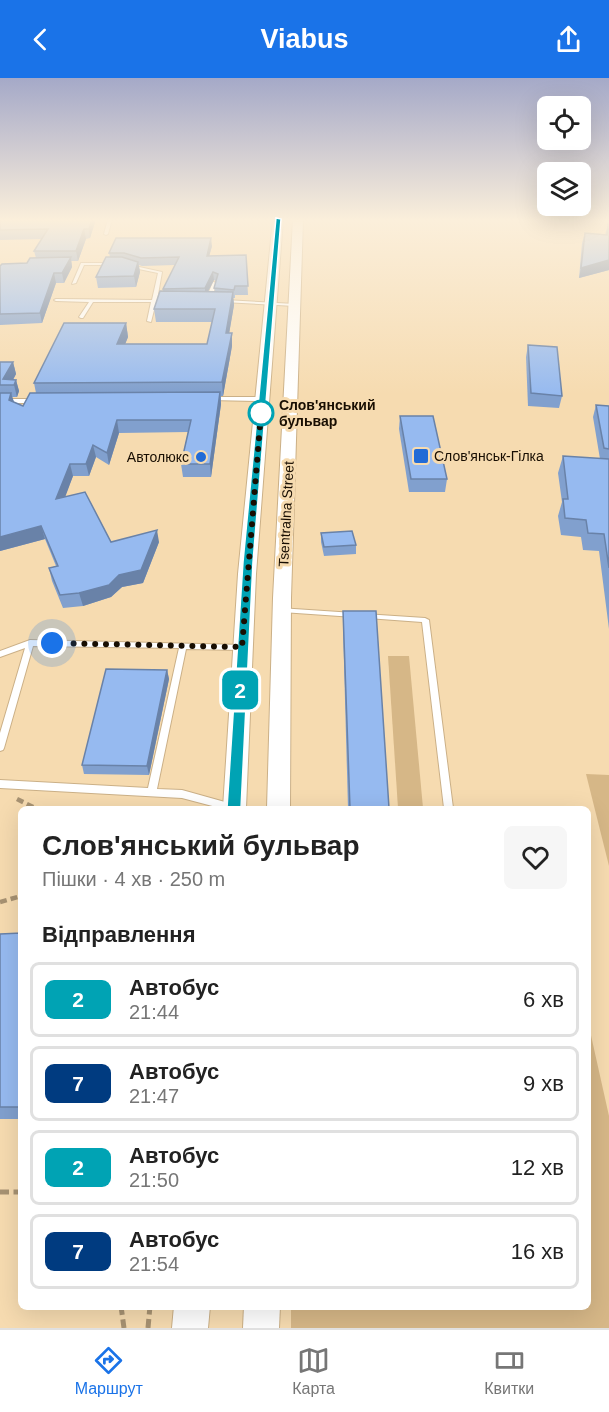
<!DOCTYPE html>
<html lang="uk">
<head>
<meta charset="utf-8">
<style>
  body { margin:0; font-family:Arial,sans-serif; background:#f6f6f6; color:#222; height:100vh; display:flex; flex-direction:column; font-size:22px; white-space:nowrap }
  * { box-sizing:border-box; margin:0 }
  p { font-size:20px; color:#767676 }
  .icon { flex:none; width:33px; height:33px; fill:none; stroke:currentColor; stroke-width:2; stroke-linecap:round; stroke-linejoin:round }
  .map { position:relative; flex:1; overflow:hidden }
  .details { position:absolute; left:18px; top:728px; width:573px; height:504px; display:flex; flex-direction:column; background:#fff; border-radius:9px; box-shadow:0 6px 24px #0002 }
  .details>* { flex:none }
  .badge { padding:0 12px; border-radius:9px; font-size:21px; line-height:39px }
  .tools { position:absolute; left:537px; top:18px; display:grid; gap:12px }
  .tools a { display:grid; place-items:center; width:54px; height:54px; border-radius:9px; background:#fff; box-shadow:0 6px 24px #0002; font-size:30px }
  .you { position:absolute; width:30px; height:30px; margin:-15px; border:4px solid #fff; border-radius:50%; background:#1a73e8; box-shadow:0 0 0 9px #1a73e833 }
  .map>.badge { position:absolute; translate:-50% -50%; box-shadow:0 0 0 3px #fff }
  h2 { padding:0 24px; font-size:22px; line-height:54px }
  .round { display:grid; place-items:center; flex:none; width:63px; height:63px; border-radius:9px; background:#f6f6f6 }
  .headline { display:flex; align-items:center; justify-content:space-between; height:102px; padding:0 24px }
  h1 { font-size:28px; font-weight:700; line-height:45px }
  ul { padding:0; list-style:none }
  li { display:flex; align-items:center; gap:18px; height:75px; margin:0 12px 9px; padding:0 12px; border:3px solid #e0e0e0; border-radius:9px }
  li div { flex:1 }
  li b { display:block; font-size:22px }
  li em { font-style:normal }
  li .badge { min-width:66px; font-weight:700; text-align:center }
  header { display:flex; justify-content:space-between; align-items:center; height:78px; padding:0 24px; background:#1a73e8; color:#fff; font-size:27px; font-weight:700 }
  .dock { display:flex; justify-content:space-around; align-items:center; height:84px; border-top:2px solid #e0e0e0; background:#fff; font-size:16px; color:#767676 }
  .dock a { display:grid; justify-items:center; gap:3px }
  .dock .on { color:#1a73e8 }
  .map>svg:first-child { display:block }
  .green { fill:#d6b787 }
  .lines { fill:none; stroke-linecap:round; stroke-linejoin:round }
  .service-casing { stroke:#cbb087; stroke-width:2 }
  .tertiary-casing { stroke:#cbb087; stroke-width:2 }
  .path-far1 { stroke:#a79272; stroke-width:4.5; stroke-dasharray:7 4; stroke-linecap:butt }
  .path { stroke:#a79272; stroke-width:5; stroke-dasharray:9 4.5; stroke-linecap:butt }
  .service { fill:#fff; fill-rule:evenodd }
  .tertiary { fill:#fff; fill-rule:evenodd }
  .wall { fill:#81a0ce; fill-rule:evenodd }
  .shaded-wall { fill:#6982a8 }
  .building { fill:#96baf0; stroke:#6982a8; stroke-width:1.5 }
  .line { fill:#00a3b4; stroke:#fff; stroke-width:1.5 }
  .walk { stroke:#180e02; stroke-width:6; stroke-dasharray:0 10.8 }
  .stop-dot { fill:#fff; stroke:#00a3b4; stroke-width:3 }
  .poi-dot { fill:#226bd6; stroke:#f6dbb0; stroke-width:2 }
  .labels { text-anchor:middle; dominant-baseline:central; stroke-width:6; stroke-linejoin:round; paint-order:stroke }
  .far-stop-label { font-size:14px; font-weight:bold; fill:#180e02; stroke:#f6dbb0; text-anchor:start }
  .far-poi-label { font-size:14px; fill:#180e02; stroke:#f6dbb0; text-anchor:start }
  .far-street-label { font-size:14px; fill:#180e02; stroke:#f6dbb0 }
</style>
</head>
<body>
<header><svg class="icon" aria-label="back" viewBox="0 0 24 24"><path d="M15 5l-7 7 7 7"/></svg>Viabus<svg class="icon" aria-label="share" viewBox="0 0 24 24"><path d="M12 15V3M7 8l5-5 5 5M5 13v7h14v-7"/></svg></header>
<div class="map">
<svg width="609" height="1250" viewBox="0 0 609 1250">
  <rect width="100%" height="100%" fill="#f6dbb0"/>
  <!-- green -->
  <g class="green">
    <polygon points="388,578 409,578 423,730 398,730"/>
    <polygon points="586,696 609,697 609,788"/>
    <polygon points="588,944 609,1038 609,1250 291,1250 291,1229 588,1228"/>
  </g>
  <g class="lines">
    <defs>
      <g id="service">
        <polygon points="108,141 112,141 108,156 106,157 104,156"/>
        <polygon points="81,185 111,185 113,186 111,187 84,187 76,205 72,206"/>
        <polygon points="130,187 162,194 157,222 167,222 169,223 167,224 156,224 151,244 147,243 151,224 93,224 83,240 81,240 79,239 89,224 56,223 54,222 56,221 152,222 158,195 129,189"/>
        <polygon points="213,204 217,205 211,222 205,223"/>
        <polygon points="225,222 295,226 297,227 295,228 223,224 223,222"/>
        <polygon points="211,319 262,319 265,321 262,323 209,322 208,321"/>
        <polygon points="0,321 37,321 40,323 37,325 0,325"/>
        <polygon points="279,530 354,535 358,537 354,539 282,534 279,534 278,532"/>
        <polygon points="364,536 425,540 429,542 453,730 444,730 422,544 367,540 364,540 363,538"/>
        <polygon points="30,562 245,567 246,569 242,572 186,571 157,711 182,712 232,726 235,727 236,730 220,730 182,720 0,710 0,702 148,710 179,570 33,568 4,670 3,672 0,673 0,655 25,570 0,579 0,573"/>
      </g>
      <g id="tertiary">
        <polygon points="273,141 283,141 256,496 246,730 223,730 238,496"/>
        <polygon points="293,141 303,141 291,520 290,730 267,730 273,520"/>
        <polygon points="174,1228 210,1228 208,1250 172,1250"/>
        <polygon points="244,1228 280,1228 279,1250 243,1250"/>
      </g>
    </defs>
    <!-- service casing -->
    <use href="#service" class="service-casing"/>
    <!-- tertiary casing -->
    <use href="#tertiary" class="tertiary-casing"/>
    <!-- path-far1 -->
    <g class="path-far1">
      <polyline points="17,721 35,730"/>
      <polyline points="0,824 21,818"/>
    </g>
    <!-- path -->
    <g class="path">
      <polyline points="0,1114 21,1114"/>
      <polyline points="121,1228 124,1250"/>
      <polyline points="148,1250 150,1228"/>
    </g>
    <!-- service -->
    <use href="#service" class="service"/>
    <!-- tertiary -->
    <use href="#tertiary" class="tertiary"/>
  </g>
  <!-- wall -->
  <g class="wall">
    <polygon points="0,141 96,141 90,160 86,161 78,183 71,183 72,189 64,205 56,205 42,245 0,247 0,188 27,185 36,180 34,173 42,161 0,162"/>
    <polygon points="608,146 609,146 609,192 579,200 582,165 585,155 605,157"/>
    <path d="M212,168L209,178L246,177L248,217H235V220H233L234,227L229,255H232V268L223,318H221V326L211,399H183L181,386L188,354L119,355L109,387L96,379L89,398H73L65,418L111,464H159L143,505L122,509L111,519L83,528L63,530L52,503L49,490L56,488L45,461L0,473V284H13L16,296L13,302H16L19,313L17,319H12L14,324L23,328L36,315L34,305L126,245L128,259L125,266H207L212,244H156L154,231L163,213V211L175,187L142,188L139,187L140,194L136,209L98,210L96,199L110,179L109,175ZM214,202L216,203L214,210L215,214H208Z"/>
    <polygon points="528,267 562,318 559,330 528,328 526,279"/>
    <polygon points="596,327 609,328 609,551 599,473 583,472 581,459 561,457 558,438 562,424 558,395 563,378 600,381 593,339"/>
    <polygon points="400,338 447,401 445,414 409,414 399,351"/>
    <polygon points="321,455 356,467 356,476 324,478 321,464"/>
    <polygon points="343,533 389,730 348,730 343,550"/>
    <polygon points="167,592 169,601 149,697 84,696 82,687"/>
    <polygon points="21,855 21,1041 0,1041 0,856"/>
  </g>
  <!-- shaded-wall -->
  <g class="shaded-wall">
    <polygon points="92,141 96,141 90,160 89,151"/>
    <polygon points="84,151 86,161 78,183 76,173"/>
    <polygon points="211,160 212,168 207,186 207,178"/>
    <polygon points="71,179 72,189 64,205 62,195"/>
    <polygon points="609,182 609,192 579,200 581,190"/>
    <polygon points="138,184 140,194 136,209 134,198"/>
    <polygon points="213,194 214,202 205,219 205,210"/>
    <polygon points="54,195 56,205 42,245 40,235"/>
    <polygon points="233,214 234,227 227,268 226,255"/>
    <polygon points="126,245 128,259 120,279 117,266"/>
    <polygon points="232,255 232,268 223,318 222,304"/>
    <polygon points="13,284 16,296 10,307 3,301"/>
    <polygon points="16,302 19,313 17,319 14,307"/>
    <polygon points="220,314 221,326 211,399 210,386"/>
    <polygon points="11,315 15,327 9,322"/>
    <polygon points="117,342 119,355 109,387 107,375"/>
    <polygon points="93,367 96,379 89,398 86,386"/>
    <polygon points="70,386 73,398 60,433 56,421"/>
    <polygon points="41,448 45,461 0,473 0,459"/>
    <polygon points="157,452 159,464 143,505 122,509 111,519 83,528 79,515 119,497"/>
    <polygon points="167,592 169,601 149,697 147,688"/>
  </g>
  <!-- building -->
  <g class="building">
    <polygon points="0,141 92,141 89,151 84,151 76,173 34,173 48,151 0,152"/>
    <polygon points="608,146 609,146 609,182 581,190 585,155 607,157"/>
    <polygon points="116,160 211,160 207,178 246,177 248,208 235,208 234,212 214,210 218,196 213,194 205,210 163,211 179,179 141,180 124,175 109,175"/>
    <polygon points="71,179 62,195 54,195 40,235 0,236 0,188 2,186 27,185 30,180"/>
    <polygon points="106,179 122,179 138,184 134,198 96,199"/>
    <polygon points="160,213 233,214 226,255 232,255 222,304 34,305 64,245 126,245 117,266 207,266 215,231 154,231"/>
    <polygon points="528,267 557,269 562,318 531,315"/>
    <polygon points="0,284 13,284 3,301 16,302 14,307 0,307"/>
    <polygon points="220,314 210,386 181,386 191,342 117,342 107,375 93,367 86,386 70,386 56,421 85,414 111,464 157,452 141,492 119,497 109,507 79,515 60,517 49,490 58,488 41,448 0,459 0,315 11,315 9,322 23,328 30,315"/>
    <polygon points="596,327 609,328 609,371 604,370"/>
    <polygon points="400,338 433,338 447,401 411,401"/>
    <polygon points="563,378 609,381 609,490 604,456 588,455 586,442 565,440 563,421 568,421"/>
    <polygon points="352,453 356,467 324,469 321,455"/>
    <polygon points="343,533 376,533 389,730 350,730"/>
    <polygon points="106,591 167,592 147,688 82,687"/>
    <polygon points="21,855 21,1029 0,1029 0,856"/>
  </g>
  <!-- sky -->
  <linearGradient id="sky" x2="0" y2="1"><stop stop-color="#a5a9c8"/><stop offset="0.45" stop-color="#fbefdb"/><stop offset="1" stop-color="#fbefdb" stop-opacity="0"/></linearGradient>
  <rect width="609" height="316" fill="url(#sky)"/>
  <!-- line -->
  <polygon class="line" points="276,140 281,141 253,484 241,730 234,736 227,730 243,484"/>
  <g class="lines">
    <!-- walk -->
    <polyline class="walk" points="52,565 242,569 261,335"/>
  </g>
  <!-- markers -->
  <circle class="stop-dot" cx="261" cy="335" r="12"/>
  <g class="poi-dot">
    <rect x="413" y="370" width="16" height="16" rx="3"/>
    <circle cx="201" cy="379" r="6"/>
  </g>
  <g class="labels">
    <!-- far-stop labels -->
    <g class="far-stop-label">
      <text x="279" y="327">Слов'янський<tspan x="279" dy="16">бульвар</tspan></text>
    </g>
    <!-- far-poi labels -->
    <g class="far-poi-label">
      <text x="434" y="378">Слов'янськ-Гілка</text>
      <text x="189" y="379" text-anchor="end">Автолюкс</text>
    </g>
    <!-- far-street labels -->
    <g class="far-street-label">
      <text transform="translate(286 436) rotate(-87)">Tsentralna Street</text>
    </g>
  </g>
</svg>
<div class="tools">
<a><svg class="icon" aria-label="locate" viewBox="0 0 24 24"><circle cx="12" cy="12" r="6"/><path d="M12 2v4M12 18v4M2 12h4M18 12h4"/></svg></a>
<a><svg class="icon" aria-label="layers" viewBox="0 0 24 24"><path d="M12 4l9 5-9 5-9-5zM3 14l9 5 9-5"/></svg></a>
</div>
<div class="you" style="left:52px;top:565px"></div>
<b class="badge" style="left:240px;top:612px;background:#00a3b4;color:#fff">2</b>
<section class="details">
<div class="headline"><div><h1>Слов'янський бульвар</h1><p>Пішки · 4 хв · 250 m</p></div><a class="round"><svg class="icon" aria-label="heart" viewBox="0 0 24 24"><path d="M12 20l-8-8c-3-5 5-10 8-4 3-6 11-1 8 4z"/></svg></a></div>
<h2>Відправлення</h2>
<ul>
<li><span class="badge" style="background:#00a3b4;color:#fff">2</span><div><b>Автобус</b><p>21:44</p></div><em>6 хв</em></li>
<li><span class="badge" style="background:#003b80;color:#fff">7</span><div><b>Автобус</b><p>21:47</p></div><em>9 хв</em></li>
<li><span class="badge" style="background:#00a3b4;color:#fff">2</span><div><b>Автобус</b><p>21:50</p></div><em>12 хв</em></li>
<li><span class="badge" style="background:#003b80;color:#fff">7</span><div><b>Автобус</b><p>21:54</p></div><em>16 хв</em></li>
</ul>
</section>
</div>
<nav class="dock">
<a class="on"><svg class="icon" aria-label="directions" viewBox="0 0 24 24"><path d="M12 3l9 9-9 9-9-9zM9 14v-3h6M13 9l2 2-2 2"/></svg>Маршрут</a>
<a><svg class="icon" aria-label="map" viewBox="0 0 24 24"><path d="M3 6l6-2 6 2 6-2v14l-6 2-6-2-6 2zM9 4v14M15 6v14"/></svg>Карта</a>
<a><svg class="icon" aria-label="tickets" viewBox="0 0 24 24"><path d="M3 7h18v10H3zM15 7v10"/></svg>Квитки</a>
</nav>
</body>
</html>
